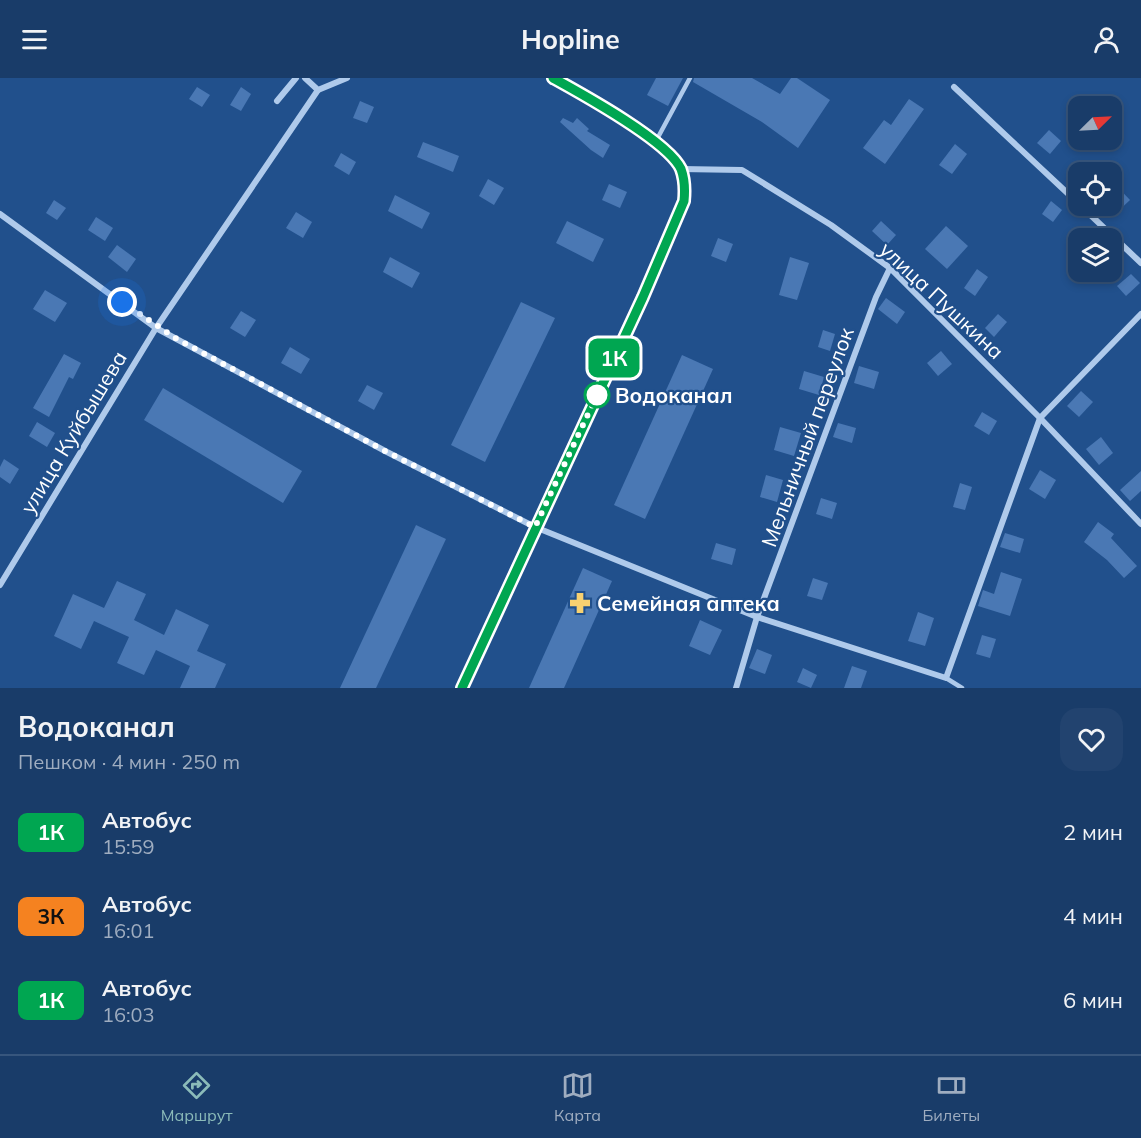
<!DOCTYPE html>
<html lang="ru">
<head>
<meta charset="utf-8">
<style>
  body { margin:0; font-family:Mulish,sans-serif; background:#22436f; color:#f1f3f6; height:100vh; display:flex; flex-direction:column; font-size:22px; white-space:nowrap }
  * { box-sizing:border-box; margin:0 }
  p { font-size:20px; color:#9fadc0 }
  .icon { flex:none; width:33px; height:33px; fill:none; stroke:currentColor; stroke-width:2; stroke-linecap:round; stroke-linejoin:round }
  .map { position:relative; height:610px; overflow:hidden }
  .side { display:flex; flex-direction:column; background:#193c69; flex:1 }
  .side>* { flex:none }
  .badge { padding:0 12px; border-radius:9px; font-size:21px; line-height:39px }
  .needle { width:39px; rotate:66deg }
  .controls { position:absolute; left:1068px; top:18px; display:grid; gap:12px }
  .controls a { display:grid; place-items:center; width:54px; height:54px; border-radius:12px; background:#193c69; box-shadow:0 3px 9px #0003,0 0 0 2px #37567d; font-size:30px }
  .you { position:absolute; width:30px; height:30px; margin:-15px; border:4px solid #fff; border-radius:50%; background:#1a73e8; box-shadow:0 0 0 9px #1a73e833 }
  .map>.badge { position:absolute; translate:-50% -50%; box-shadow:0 0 0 3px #fff }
  .round { display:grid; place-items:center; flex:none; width:63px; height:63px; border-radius:18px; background:#22436f }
  .head { display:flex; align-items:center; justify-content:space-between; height:102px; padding:0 18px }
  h1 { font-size:28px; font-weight:700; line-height:45px }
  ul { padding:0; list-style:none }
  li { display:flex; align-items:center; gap:18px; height:84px; padding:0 18px }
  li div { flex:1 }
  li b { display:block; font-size:22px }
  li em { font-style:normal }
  li .badge { min-width:66px; font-weight:700; text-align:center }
  header { display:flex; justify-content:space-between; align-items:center; height:78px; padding:0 18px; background:#193c69; font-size:27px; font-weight:700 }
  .menu { display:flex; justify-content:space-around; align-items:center; height:84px; border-top:2px solid #37567d; background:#193c69; font-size:16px; color:#9fadc0 }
  .menu a { display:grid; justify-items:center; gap:3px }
  .menu .active { color:#8bbbb9 }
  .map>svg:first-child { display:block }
  .building { fill:#4a78b4 }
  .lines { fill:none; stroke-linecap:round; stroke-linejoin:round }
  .service { stroke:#afcaeb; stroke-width:4.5 }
  .minor { stroke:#afcaeb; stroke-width:6 }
  .tertiary { stroke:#afcaeb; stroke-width:10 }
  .line-casing { stroke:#fff; stroke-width:14 }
  .line { stroke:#00a651; stroke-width:9 }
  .walk { stroke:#fff; stroke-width:6; stroke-dasharray:0 10.8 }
  .stop-dot { fill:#fff; stroke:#00a651; stroke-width:3 }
  .labels { text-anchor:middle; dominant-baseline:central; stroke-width:4.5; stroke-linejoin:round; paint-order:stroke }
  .street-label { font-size:21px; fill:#fff; stroke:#21508c }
  .stop-label { font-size:21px; font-weight:bold; fill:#fff; stroke:#21508c; text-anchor:start }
  .poi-label { font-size:21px; font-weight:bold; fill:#fff; stroke:#21508c; text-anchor:start }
</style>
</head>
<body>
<header><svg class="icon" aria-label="menu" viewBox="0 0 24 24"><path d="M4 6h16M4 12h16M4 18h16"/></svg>Hopline<svg class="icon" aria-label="person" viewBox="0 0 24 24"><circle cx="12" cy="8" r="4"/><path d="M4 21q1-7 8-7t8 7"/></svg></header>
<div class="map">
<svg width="1141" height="610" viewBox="0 0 1141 610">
  <rect width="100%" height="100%" fill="#21508c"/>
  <!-- building -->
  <g class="building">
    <polygon points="656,0 683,0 668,28 647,17"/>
    <polygon points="694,0 752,0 780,16 791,0 797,0 830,22 798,70 762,44 693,4"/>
    <polygon points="197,9 210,17 202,29 189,21"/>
    <polygon points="241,9 251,16 241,33 230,27"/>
    <polygon points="909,21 924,31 885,86 863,70 884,42 891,47"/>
    <polygon points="360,23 374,29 367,45 353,40"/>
    <polygon points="563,40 573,45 577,40 589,51 587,53 610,67 603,80 591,72 560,44"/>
    <polygon points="1049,52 1061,63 1050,76 1037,65"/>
    <polygon points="423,64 459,78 453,94 417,79"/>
    <polygon points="955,66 967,76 952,96 939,87"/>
    <polygon points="341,75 356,84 349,97 334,88"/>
    <polygon points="488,101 504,110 494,127 479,118"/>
    <polygon points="1112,103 1130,122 1112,139"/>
    <polygon points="609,106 627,114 620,130 602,122"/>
    <polygon points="395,117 430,135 422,151 388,133"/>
    <polygon points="54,122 66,130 57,142 46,135"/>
    <polygon points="1051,123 1062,132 1053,144 1042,136"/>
    <polygon points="296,134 312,144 303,160 286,150"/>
    <polygon points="96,139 113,150 105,163 88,152"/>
    <polygon points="567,143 604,161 593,184 556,165"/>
    <polygon points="881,143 896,157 887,167 872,153"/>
    <polygon points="946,148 968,168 947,191 925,171"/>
    <polygon points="718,160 733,166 726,184 711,178"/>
    <polygon points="117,167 136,181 127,194 108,179"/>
    <polygon points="390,179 420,195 412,210 383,194"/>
    <polygon points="790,179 809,185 797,222 779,217"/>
    <polygon points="977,191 988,199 975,218 964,210"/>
    <polygon points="1131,196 1140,205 1126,218 1117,208"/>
    <polygon points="45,212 67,225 55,244 33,231"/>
    <polygon points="886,220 905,234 897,246 878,231"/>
    <polygon points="521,224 555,240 485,384 451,367"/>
    <polygon points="241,233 256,242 245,259 230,250"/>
    <polygon points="998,236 1007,244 994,259 985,250"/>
    <polygon points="823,252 835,256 830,273 818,269"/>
    <polygon points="290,269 310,281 301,296 281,285"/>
    <polygon points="941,273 952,286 938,298 927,285"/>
    <polygon points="64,276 81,285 73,301 69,299 49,339 33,330"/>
    <polygon points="682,277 713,291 645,441 614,427"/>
    <polygon points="859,288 879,294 874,311 854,305"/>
    <polygon points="804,293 824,299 819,317 799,311"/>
    <polygon points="367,307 383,315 374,332 358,323"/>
    <polygon points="163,310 302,393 283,425 144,342"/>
    <polygon points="1081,313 1093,324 1079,339 1067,328"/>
    <polygon points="982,334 997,343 989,357 974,348"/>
    <polygon points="37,344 55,355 47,369 29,358"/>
    <polygon points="838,345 856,350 852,365 833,359"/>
    <polygon points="780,349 801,355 794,378 774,372"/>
    <polygon points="1101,359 1113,375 1099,387 1086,371"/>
    <polygon points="4,381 19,391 10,406 0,399 0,389"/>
    <polygon points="1040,392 1056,402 1045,421 1029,411"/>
    <polygon points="1141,393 1141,413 1130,423 1120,412"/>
    <polygon points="766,397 783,402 777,424 760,419"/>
    <polygon points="960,405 972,409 965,432 953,429"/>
    <polygon points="821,420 837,425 832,441 816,436"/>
    <polygon points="1098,444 1114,456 1111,460 1137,488 1124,500 1107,482 1084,464"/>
    <polygon points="416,447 446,461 376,610 340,610"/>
    <polygon points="1005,455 1024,461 1020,475 1000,469"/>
    <polygon points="716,465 736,471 732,487 711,481"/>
    <polygon points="583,490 612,503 564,610 529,610"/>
    <polygon points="1001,494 1022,501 1010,538 978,528 983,512 994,516"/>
    <polygon points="813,500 828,505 822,522 807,518"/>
    <polygon points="117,503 146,516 134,542 164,557 176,531 209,547 197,573 226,586 215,610 180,610 190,588 156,572 144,597 117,585 129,559 94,543 81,571 54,558 73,516 104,530"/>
    <polygon points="918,534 934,540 925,568 908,563"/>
    <polygon points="700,542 722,552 710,577 689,568"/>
    <polygon points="982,557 996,561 990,580 976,576"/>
    <polygon points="757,571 772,577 765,596 749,590"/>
    <polygon points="852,588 867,593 861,610 844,610"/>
    <polygon points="803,590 817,597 811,610 797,604"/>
  </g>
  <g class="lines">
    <!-- service -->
    <g class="service">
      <polyline points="656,63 690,0"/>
      <polyline points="946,600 962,610"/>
    </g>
    <!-- minor -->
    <g class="minor">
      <polyline points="305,0 318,12 347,0"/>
      <polyline points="954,9 1078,125"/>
      <polyline points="277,23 296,0"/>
      <polyline points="681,91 742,92 831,147 890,190 1040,340 1141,446"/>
      <polyline points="1081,128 1141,185"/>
      <polyline points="0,136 156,250 387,374 535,449 757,539 946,600 1040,340 1141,236"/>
      <polyline points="0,507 156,250 318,12"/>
      <polyline points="736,610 757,539 876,219 890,190"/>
    </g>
    <!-- tertiary -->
    <path class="tertiary" d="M462,610L643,219L684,124C685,113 685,102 681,91C668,63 582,16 553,0"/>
  </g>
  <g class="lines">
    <defs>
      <path id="line" d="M462,610L643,219L684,123C685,113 685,102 681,91C668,63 582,16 553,0"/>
    </defs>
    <!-- line casing -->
    <use href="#line" class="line-casing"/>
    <!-- line -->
    <use href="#line" class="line"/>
    <!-- walk -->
    <polyline class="walk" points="122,224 177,261 387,374 535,449 597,317"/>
  </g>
  <!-- icons -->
  <defs>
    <symbol id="pharmacy-bare" viewBox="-9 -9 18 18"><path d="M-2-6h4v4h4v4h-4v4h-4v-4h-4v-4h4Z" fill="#f8d171" stroke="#21508c" stroke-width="2.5" paint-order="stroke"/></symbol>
  </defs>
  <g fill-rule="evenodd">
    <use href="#pharmacy-bare" x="565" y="510" width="30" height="30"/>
  </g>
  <!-- markers -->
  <circle class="stop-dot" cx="597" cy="317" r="12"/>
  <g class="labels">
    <!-- street labels -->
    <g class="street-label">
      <text transform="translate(942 222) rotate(43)">улица Пушкина</text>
      <text transform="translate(73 354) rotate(-59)">улица Куйбышева</text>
      <text transform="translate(807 359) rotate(-70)">Мельничный переулок</text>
    </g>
    <!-- stop labels -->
    <g class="stop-label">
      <text x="615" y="317">Водоканал</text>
    </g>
    <!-- poi labels -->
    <g class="poi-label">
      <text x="597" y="525">Семейная аптека</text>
    </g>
  </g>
</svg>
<div class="controls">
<a><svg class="needle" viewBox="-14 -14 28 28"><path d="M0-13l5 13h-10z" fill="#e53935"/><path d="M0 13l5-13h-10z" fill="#9fadc0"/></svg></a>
<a><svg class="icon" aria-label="locate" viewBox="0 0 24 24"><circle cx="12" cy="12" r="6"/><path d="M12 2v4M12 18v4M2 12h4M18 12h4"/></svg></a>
<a><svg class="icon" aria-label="layers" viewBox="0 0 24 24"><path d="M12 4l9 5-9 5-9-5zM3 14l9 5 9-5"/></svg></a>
</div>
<div class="you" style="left:122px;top:224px"></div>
<b class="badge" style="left:614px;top:280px;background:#00a651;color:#fff">1К</b>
</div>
<section class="side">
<div class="head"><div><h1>Водоканал</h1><p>Пешком · 4 мин · 250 m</p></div><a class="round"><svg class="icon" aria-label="heart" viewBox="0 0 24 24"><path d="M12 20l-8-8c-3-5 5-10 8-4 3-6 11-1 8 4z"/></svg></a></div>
<ul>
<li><span class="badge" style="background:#00a651;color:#fff">1К</span><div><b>Автобус</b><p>15:59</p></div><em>2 мин</em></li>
<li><span class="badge" style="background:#f58220;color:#111">3К</span><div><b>Автобус</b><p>16:01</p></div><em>4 мин</em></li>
<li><span class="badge" style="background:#00a651;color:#fff">1К</span><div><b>Автобус</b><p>16:03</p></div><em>6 мин</em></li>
</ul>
</section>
<nav class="menu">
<a class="active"><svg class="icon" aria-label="directions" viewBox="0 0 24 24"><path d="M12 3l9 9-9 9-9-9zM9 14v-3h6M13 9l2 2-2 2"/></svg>Маршрут</a>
<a><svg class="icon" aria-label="map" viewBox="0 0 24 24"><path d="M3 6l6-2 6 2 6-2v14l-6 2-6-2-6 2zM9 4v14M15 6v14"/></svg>Карта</a>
<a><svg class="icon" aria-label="tickets" viewBox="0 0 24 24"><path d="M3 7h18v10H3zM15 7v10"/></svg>Билеты</a>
</nav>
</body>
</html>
